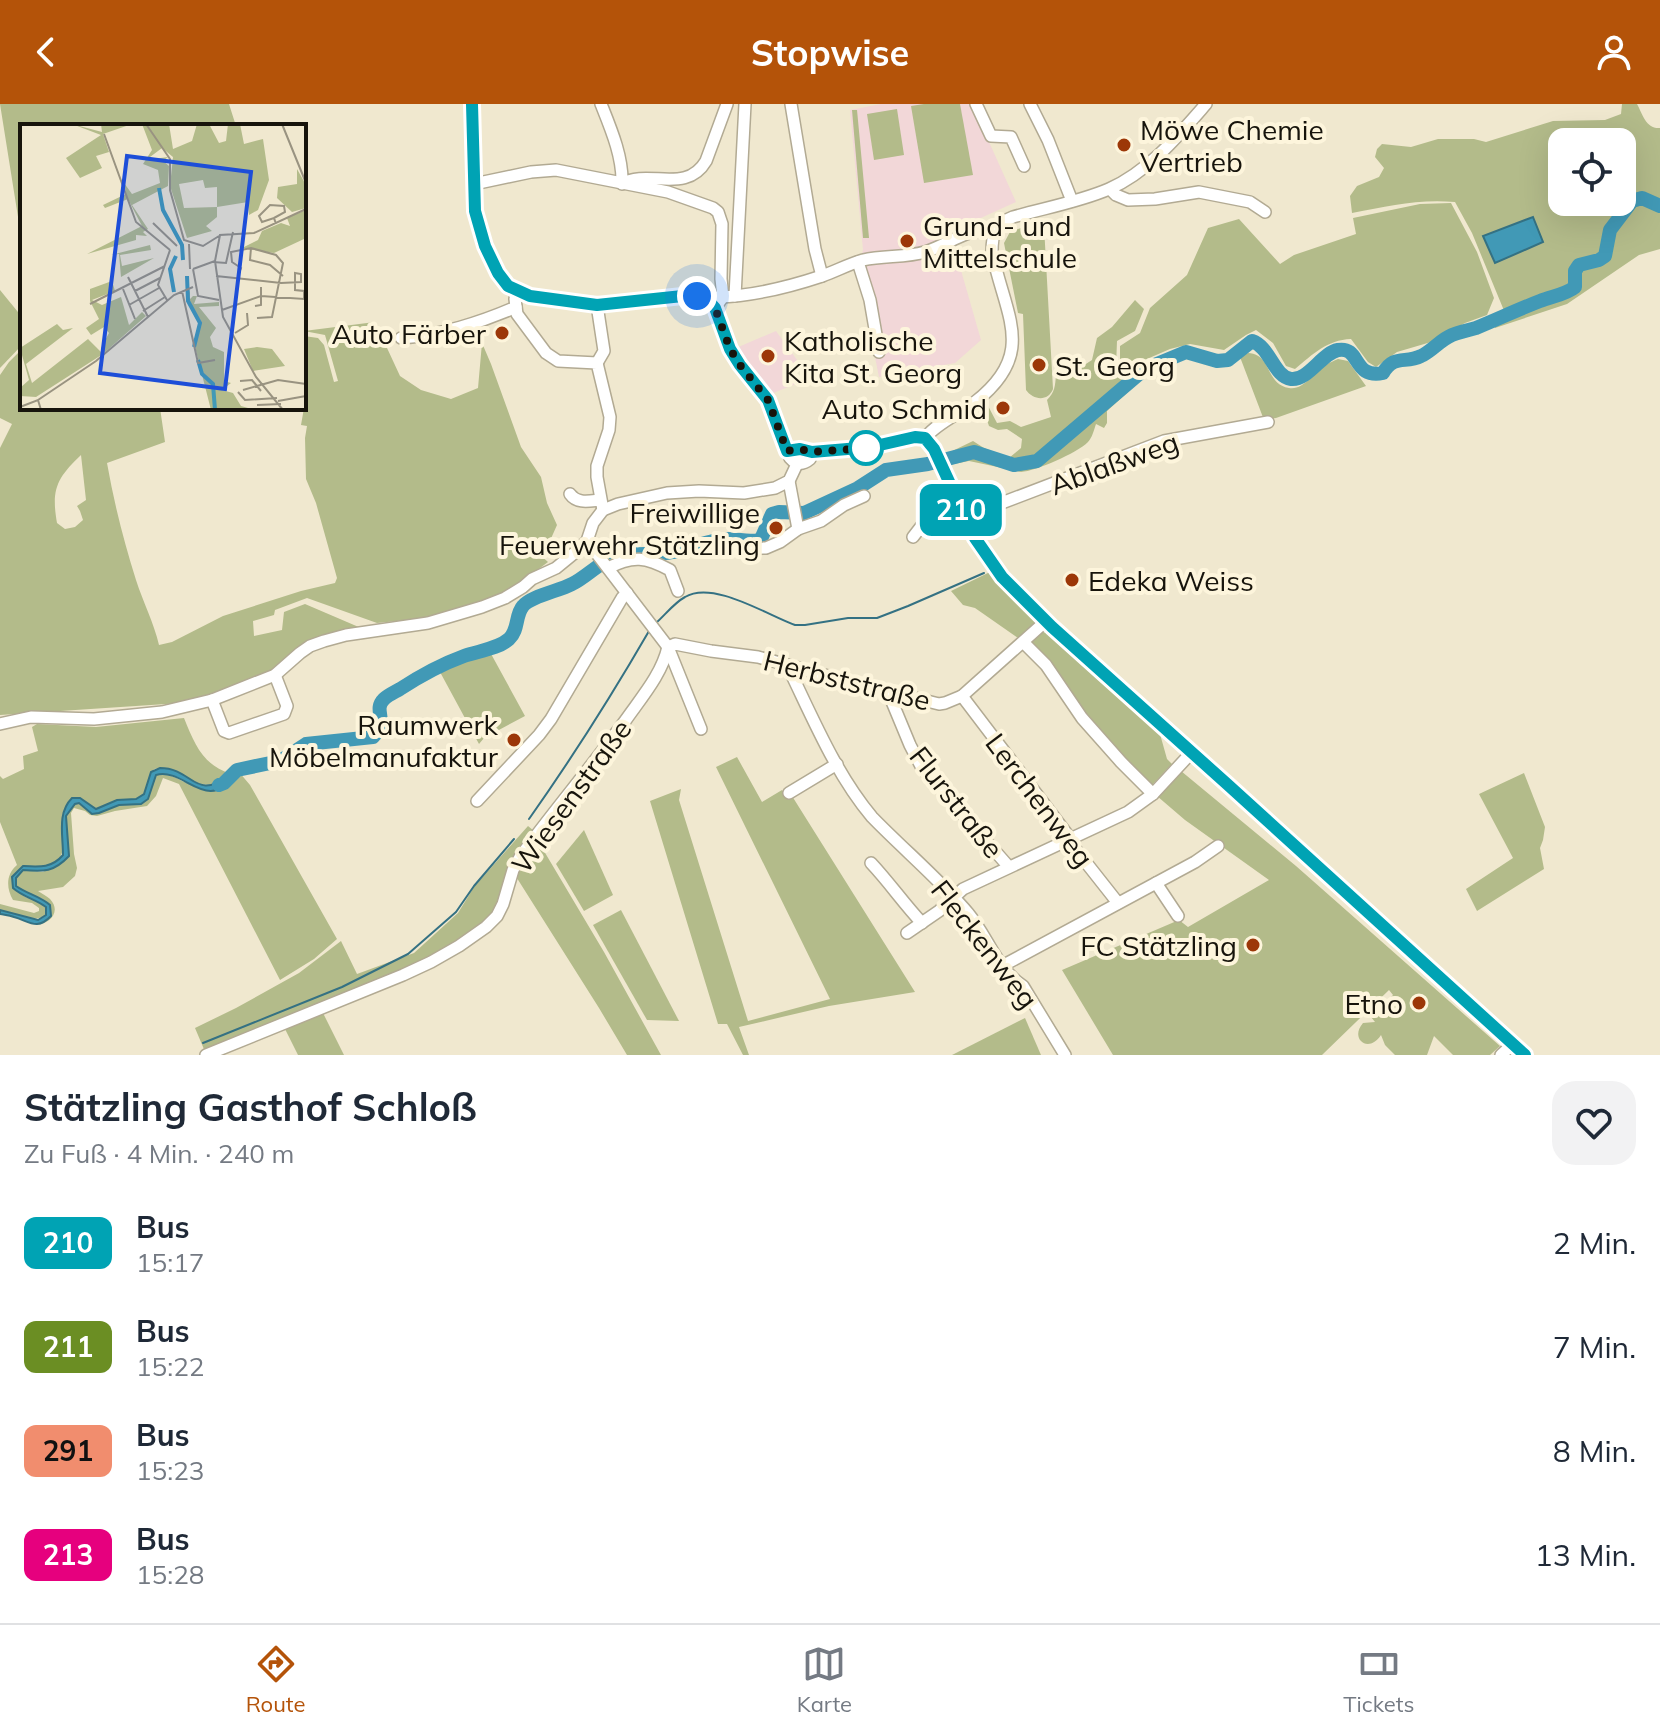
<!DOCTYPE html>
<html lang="de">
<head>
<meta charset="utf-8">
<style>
  body { margin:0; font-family:Mulish,sans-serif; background:#f2f2f3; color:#1f2937; height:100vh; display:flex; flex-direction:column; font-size:30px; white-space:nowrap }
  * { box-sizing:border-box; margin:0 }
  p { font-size:26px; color:#747a83 }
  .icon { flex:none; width:44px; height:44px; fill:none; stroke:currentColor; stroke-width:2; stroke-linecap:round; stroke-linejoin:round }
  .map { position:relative; height:951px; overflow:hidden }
  .drawer { display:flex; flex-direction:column; background:#fff; flex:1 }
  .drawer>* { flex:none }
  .badge { padding:0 16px; border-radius:12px; font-size:28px; line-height:52px }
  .controls { position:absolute; left:1548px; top:24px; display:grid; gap:16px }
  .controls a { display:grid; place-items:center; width:88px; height:88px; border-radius:16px; background:#fff; box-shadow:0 8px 32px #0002; font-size:40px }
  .you { position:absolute; width:40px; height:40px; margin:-20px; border:6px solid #fff; border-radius:50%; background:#1a73e8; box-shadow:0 0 0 12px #1a73e833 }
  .map>.badge { position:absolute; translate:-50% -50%; box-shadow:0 0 0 4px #fff }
  .round { display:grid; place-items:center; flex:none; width:84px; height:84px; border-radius:24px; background:#f2f2f3 }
  .head { display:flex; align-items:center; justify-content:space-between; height:136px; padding:0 24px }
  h1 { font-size:38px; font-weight:700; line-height:60px }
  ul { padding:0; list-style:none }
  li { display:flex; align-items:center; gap:24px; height:104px; padding:0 24px }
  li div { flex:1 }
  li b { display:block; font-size:30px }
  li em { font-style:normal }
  li .badge { min-width:88px; font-weight:700; text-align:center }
  header { display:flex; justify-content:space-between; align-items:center; height:104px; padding:0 24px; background:#b45309; color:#fff; font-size:36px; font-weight:700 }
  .tab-bar { display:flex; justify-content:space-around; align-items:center; height:112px; border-top:2px solid #e0e1e3; background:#fff; font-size:22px; color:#747a83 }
  .tab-bar a { display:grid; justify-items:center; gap:4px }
  .tab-bar .on { color:#b45309 }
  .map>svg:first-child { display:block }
  .education { fill:#f2d7d8 }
  .green { fill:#b3bb8a; fill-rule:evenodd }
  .water { fill:#4199b6; stroke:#347183; stroke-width:2 }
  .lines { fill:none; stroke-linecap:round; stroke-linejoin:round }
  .stream { stroke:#347183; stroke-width:2 }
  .river { stroke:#4199b6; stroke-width:14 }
  .minor-casing { stroke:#b2aa93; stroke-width:14 }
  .minor { stroke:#fff; stroke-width:11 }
  .line-casing { stroke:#fff; stroke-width:18 }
  .line { stroke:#00a3b4; stroke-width:12 }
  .walk { stroke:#17140c; stroke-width:8; stroke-dasharray:0 14.4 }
  .poi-dot { fill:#9c3708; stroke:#fdf5dc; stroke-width:3 }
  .stop-dot { fill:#fff; stroke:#00a3b4; stroke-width:4 }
  .labels { text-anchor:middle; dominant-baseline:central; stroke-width:8; stroke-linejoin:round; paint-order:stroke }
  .poi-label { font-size:28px; fill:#17140c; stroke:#fdf5dc; text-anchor:end }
  .street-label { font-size:28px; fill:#17140c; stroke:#fdf5dc }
  .inset-river { fill:none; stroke:#4199b6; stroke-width:4 }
  .inset-road { fill:none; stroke:#999381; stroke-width:2 }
  .view { fill:#1d4ed8; fill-opacity:0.15; stroke:#1d4ed8; stroke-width:4 }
  .inset-edge { fill:none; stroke:#17140c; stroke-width:4 }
</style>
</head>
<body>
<header><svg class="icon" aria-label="back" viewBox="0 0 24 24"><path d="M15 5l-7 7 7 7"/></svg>Stopwise<svg class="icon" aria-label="person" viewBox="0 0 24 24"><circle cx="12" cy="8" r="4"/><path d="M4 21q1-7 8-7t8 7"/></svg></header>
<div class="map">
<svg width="1660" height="951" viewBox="0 0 1660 951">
  <rect width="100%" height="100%" fill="#f0e8cf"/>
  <!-- education -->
  <g class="education">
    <polygon points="881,0 972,0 1016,98 950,128 981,236 955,259 879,273 857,165 863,146 850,6"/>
    <polygon points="776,227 800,260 793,266 798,279 771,290 736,244"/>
  </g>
  <!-- green -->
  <g class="green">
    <polygon points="0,0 229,0 236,22 22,22 22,138"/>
    <polygon points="924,0 960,0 973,71 924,79 911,2"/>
    <path d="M1622,0H1637C1643,11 1646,25 1660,24V145L1639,151L1567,200L1495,224L1493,219L1573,189L1571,182L1569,186L1535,196L1505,209L1472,129L1455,98C1417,95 1389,102 1352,109L1350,92L1357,82L1379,73L1384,64L1375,53L1377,45L1382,40L1411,43L1438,35H1474L1486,38L1553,17L1605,16L1621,10ZM1562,38H1622V98H1562Z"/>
    <polygon points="897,5 904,51 874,56 867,10"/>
    <polygon points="852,6 857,6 869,134 863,134"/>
    <path d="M1451,99L1477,148L1494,194L1487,211L1465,219L1431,238L1397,248L1376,263L1368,258L1351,235C1327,236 1313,250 1295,265L1286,262L1273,239L1256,226L1246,231L1224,246L1190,240L1170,245L1140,258L1149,269L1107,307V319L1104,324L1096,320C1094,326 1092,334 1088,338C1077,349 1036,367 1021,368L969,357L949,361L944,351L973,337L984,344L1009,354L1021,344L1022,335L1007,325L998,326L989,322L983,304L986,298L997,319L1010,317L1021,323L1051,313L1047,296C1055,288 1055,282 1056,271H1069L1092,256L1097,234L1112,223L1135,196L1144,205L1135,227L1117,237L1116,263L1122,268L1136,260L1120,262V242L1140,229L1150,204L1187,171L1208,124L1239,115L1280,160L1294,151L1356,130L1353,114L1420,100Z"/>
    <path d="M1044,122L1053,285C1048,298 1033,296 1026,286L1023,210L1018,209L1004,139L1010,128L1024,123Z"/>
    <polygon points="0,186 22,213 22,241 0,264"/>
    <path d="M375,218L400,272L421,286L451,295L478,284L482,239L491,260L521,343L541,373L547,399L557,421L549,439L539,450L548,458L508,488L427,514L377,519L307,494L275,506L274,511L253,517L254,532L282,526L284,508L305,500L361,524L346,525L313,535L272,568L213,590L181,599L0,611V344L12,320L0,314V271L9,258L22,245V304H160L165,338L107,359C114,399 124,438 136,476C143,498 154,519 159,541L172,538L223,512L301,487L335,479L337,474L316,399L306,375L305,334L307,322L301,321L304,304V232L318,234L324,241L334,278L338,277L325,231L304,227ZM81,351L86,396L77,402L80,407L83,416L75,423L65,425L57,419C51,385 57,374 81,351Z"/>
    <path d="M1248,249C1272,250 1265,280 1289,284C1303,287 1315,267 1326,261C1330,258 1334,257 1338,255L1348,257L1366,282L1276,314L1264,316L1240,253Z"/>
    <polygon points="990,468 1033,515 1035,520 1021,536 975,504 963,501 951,487"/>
    <polygon points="1043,528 1049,530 1160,630 1167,655 1172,660 1152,681 1147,680 1079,606 1032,543 1032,538"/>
    <polygon points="490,548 525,612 484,634 479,640 440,568"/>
    <path d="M184,614C195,641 203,661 231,670C193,699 191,660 154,665L144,690L136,695L117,696L96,705L80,694L67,699C66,713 68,750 56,758C47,764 34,762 23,762L12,779L25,793L36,796L46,803V811C33,820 15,809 0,806V800L34,809L39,807V804L32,799L13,796C6,784 6,770 17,761L0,718V672L3,675L24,665L23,652L38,647L32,623L37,620L96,623Z"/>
    <polygon points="737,653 762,698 782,686 788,694 792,692 915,888 829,902 739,923 749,951 743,951 727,920 718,920 650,697 681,685 679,696 748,917 830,895 716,663"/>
    <path d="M1181,667L1296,762L1500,942L1490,951H1453L1434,932L1427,951H1395L1385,941L1381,931C1369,950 1349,935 1363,919L1375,918L1371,913L1393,891L1389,886L1322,951H1113L1062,866L1179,816L1188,823L1269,776L1185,716L1157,692Z"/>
    <path d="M239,668L250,681L337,835L314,855L280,876L179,680L163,674L156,692L147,702L115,707L97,712L90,711L85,707L74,704L71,709L74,750L77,764L75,772L63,783L38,787C42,790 47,792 50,795C62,808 49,820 36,821L51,812L43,795L25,789L16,782V774L23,766L43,768L69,752L66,712L71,702L79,699C97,716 102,704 121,701C127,700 134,700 141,700L152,684L156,671C170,668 176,675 189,680C197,684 208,684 217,686L231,677Z"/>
    <polygon points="1524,669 1545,723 1543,736 1540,744 1544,765 1477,807 1466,785 1513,754 1479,690"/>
    <polygon points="528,722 534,727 492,814 430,855 206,950 195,924 236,904 299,869 341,837 357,870 414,849 458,809 474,783"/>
    <polygon points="584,726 613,791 584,807 556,760"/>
    <polygon points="538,737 604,848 661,951 627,951 599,904 515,771 518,762"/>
    <polygon points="621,806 679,917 647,916 593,821"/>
    <polygon points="322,907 344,951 298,951 284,923"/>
    <polygon points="1025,914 1041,951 952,951"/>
  </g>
  <!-- water -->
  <g class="water">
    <polygon points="1533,113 1543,138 1495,159 1483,132"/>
    <path d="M160,664C194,664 194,699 231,670L234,672C207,710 184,663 156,671L148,695L141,700L119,701L99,709L92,710L79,699L75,700L66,712L69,752C54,768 44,768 23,766L16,774V782C27,790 40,792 50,801L51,812C37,827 29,817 14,813C9,811 5,811 0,810V806L38,816L46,811V803C35,795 23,793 13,784L12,773L23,762C40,763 52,764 63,751C63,731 57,709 72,694H80L96,705L117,696L136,695L144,690L151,668Z"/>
  </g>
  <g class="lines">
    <!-- stream -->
    <g class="stream">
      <path d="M656,519C665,511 674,499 685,493C713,476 767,511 795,521H805L848,514H877L908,502L984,469"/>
      <path d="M529,715C572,654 612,591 649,527"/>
      <polyline points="203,939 342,883 408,850 456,808 474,782 514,735"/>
    </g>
    <!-- river -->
    <path class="river" d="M219,681L224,679L237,666L280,657L306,640L373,633C390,616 372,607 384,595C388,591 395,588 400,585C420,572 442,560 464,552C478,547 498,545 509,535C519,526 515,511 523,502C531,492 559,487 572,480C588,472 601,456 619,452C636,448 655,452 673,448C691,445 707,436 726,435C738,434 750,440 761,435L772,410L779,408L804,409L858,384L886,366L928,360L974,348L1014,361L1037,357L1145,265L1186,248L1217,257L1228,256L1252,237C1270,243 1274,273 1291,275C1308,277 1322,249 1338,246C1361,242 1352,275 1383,269C1394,250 1405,260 1421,252C1432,247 1440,236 1452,231C1460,228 1468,226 1476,224C1498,215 1519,205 1540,197C1552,192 1565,191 1575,183V167L1579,161L1599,156L1605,152L1610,126L1632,97L1642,94L1660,102"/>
    <defs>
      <g id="minor">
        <path d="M471,0L475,107L485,142L498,169L508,182L530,192L597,201L692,191L706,194L715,204L732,248L740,261L768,296L790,354C796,361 803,361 810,355L812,348"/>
        <path d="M601,0C611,25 623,53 622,80C648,64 686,91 706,57L727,0"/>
        <polyline points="791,0 815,145 822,172"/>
        <polyline points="976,0 991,32 1011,33 1024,62"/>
        <polyline points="1030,0 1048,36 1072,97"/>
        <polyline points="474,80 531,68 556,66 668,88 713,104 718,108 722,120 721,175 723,193 715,204"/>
        <polyline points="1110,85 1116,91 1128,96 1155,95 1199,88 1250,98 1265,108"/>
        <polyline points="858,158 870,196 879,248"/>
        <polyline points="517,187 515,195 517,210 546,249 558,257 597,259 610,313 609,326 597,362 597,373 603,406"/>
        <polyline points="735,192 745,0"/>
        <path d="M718,193C753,192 789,183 822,172C836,167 849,160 863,156C884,151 905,154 925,148C951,140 966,123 995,127"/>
        <polyline points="597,201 604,247 597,259"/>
        <path d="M401,234C438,232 482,218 516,203"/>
        <polyline points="925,334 934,345 979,441 1002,473 1052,523 1525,951"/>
        <path d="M787,347L800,345L812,348L871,343L915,333L925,334C937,319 959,310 975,298C1038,249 1005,212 992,148C992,129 995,120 1013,113C1044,104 1079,98 1109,85C1148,68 1178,32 1206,0"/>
        <polyline points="789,377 798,425"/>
        <path d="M570,390C577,400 589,397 600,396"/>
        <polyline points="965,413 1164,337 1268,318"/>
        <polyline points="913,433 923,420 960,404"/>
        <polyline points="587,437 668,543 701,625"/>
        <polyline points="726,445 766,444 780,438 798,425 821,417 844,401 864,392"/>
        <path d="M608,464C633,451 646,453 670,466L678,487"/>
        <polyline points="1024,539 1046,561 1082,614 1121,658 1153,690"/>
        <polyline points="668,543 675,540 711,547 758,553 850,578 939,600 945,599 962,592 1046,517"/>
        <path d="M787,561C812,612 835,669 872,713C903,745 939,775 968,809C988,833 996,864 1023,882L1065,951"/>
        <polyline points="888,588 910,641 922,664 1009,763"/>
        <polyline points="962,592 1070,734 1073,742 1118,799"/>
        <polyline points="212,596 224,627 229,629 284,610 287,602 275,571"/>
        <polyline points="0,620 31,613 94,615 162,608 212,596 275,571 300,549 310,542 324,537 346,531 428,519 482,503 505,494 523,483 532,475 556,464 578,446 587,437 593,419 603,406 618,400 667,389 699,387 744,389 775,384 789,377 797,360"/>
        <polyline points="789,689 837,660"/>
        <polyline points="477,697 539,631 551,615 622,494 627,489"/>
        <path d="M871,759C889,778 904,800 922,819"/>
        <polyline points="1156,779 1178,812"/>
        <polyline points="907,829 939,807 963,785 1128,708 1153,690 1192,648"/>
        <polyline points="1002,862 1195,758 1218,742"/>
        <path d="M206,951L403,871L431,858L459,842L486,823L497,812L503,800L513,766L520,753C554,707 591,663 625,617C641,594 662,570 668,543"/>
        <polyline points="1501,951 1513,940"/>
      </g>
    </defs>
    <!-- minor casing -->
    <use href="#minor" class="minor-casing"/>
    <!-- minor -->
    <use href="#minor" class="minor"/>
  </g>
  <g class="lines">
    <defs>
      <polyline id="line" points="472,0 475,107 485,142 498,169 508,182 530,192 597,201 692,191 706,194 715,204 730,245 740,261 768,296 787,347 800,345 812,348 871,343 915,333 925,334 934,345 975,434 1002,473 1052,523 1227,680 1525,951"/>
    </defs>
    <!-- line casing -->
    <use href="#line" class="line-casing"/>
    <!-- line -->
    <use href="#line" class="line"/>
    <!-- walk -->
    <polyline class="walk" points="697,192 706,194 715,204 730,245 740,261 768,296 787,347 800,345 812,348 866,344"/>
  </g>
  <!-- markers -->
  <g class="poi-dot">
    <circle cx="1124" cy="41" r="8"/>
    <circle cx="907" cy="137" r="8"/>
    <circle cx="502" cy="229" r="8"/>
    <circle cx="768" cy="252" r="8"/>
    <circle cx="1039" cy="261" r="8"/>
    <circle cx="1003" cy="304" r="8"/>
    <circle cx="776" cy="424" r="8"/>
    <circle cx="1072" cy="476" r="8"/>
    <circle cx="514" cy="636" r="8"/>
    <circle cx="1253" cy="841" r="8"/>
    <circle cx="1419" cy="899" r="8"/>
  </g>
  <circle class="stop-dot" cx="866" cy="344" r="16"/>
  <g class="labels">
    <!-- poi labels -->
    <g class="poi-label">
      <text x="1140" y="25" text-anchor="start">Möwe Chemie<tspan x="1140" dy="32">Vertrieb</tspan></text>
      <text x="923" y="121" text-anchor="start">Grund- und<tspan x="923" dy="32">Mittelschule</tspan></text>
      <text x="486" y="229">Auto Färber</text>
      <text x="784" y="236" text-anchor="start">Katholische<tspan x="784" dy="32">Kita St. Georg</tspan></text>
      <text x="1055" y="261" text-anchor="start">St. Georg</text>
      <text x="987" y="304">Auto Schmid</text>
      <text x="760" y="408">Freiwillige<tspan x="760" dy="32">Feuerwehr Stätzling</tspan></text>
      <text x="1088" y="476" text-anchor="start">Edeka Weiss</text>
      <text x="498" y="620">Raumwerk<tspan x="498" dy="32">Möbelmanufaktur</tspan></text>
      <text x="1237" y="841">FC Stätzling</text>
      <text x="1403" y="899">Etno</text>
    </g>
    <!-- street labels -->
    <g class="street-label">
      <text transform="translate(1114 359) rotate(-20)">Ablaßweg</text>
      <text transform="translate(847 576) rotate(14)">Herbststraße</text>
      <text transform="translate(571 692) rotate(-54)">Wiesenstraße</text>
      <text transform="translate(1040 696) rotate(53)">Lerchenweg</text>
      <text transform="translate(957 698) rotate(52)">Flurstraße</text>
      <text transform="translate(985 840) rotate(52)">Fleckenweg</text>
    </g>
  </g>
  <!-- overview -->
  <g transform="translate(20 20)">
    <rect width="286" height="286" fill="#f0e8cf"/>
    <path d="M52,0L82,8L81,0H112L83,10L89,28L76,32L82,44L60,54L46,34L81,11ZM122,0H149L153,25L172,17L177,0H189L199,19L206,17L208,0H220L224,20L243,15L249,56L238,86L229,91L228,78L197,83V93L186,102L192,107L167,114L150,62L153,33L142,24L126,36L148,33L143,37L149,42L148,62L112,81L128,105L123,108L127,112L116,111V116L67,130L122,102L108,75L85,84L83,81L106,70L104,59L112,70L140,59L138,46L123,40L132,26ZM183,56L185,64L197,63V83L164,84L159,60ZM277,45L286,61V84L272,88L257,74L258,63L277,60ZM286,86L284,115L254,129L222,124L238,116L242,107L261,99L270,102L267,94ZM130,121L131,126L100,131L102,142L134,134L101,153L99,130L91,131ZM92,157L95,167L72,176L82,181L101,173L109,201L122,188L126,192L84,229L81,224L89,209L84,203L71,211L66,204L79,195L70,177V165ZM170,165V175L173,172H177L174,180L199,178V182L179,183L196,204L190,213L193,223L204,228V257L211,259L202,266L213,269L221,282L235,286H191L175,223L181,197L167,176ZM37,200L43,206L53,204L6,240L12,259L68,215L83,230L16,273L0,272V264L9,256L0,224ZM237,223L252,225L265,242L233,247L224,225Z" fill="#b3bb8a" fill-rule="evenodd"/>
    <path class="inset-river" d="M139,64L143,86L162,121L163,136M167,152L168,177L180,199L174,223M154,168L150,145L156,132M178,236L182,250L193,260L195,286"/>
    <path class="inset-road" d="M126,0L150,35V66L164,116L183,122L199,112M262,0L286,59M84,10L116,98L150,126M254,94L265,88L264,82L250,81L239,92L242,98L254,94L256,100M133,99L157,122M169,120L170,145M231,124L230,136L250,141L263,152M195,137L203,193L236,253L263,286M193,138L206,139L213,108M173,145L195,137L200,111L234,109L286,85M173,145L178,172L199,176M218,151L221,144L212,138L211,128L231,124L256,131L263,139L252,193L237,194M196,152L261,159L281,158V150L275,149V158M108,153L128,193M103,165L115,195M115,167L140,154M162,167L178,239L195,236M147,176L138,161L150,126M70,180L145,142M109,181L139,164M235,182L241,181V163M202,186L241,172L284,175V167L275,166V158M123,187L145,173M215,209L228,201L227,189M220,257L232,256L241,267M223,266L258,256L286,260M218,268L225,276L257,274M18,276L76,237L154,171L173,163M258,277L286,272M237,281L261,280M0,283L18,276L21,286"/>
    <path class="view" d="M107,32L231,48L205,265L80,249Z"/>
    <rect width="286" height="286" class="inset-edge"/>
  </g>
</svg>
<div class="controls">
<a><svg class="icon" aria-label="locate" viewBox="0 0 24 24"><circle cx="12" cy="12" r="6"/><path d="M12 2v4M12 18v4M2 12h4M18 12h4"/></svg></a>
</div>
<div class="you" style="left:697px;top:192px"></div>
<b class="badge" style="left:961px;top:406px;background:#00a3b4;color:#fff">210</b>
</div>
<section class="drawer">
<div class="head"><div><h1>Stätzling Gasthof Schloß</h1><p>Zu Fuß · 4 Min. · 240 m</p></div><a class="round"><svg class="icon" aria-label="heart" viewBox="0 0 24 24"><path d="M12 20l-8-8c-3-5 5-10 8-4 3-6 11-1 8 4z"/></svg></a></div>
<ul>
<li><span class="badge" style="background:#00a3b4;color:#fff">210</span><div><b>Bus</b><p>15:17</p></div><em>2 Min.</em></li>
<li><span class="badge" style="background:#6b8e23;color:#fff">211</span><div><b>Bus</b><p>15:22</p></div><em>7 Min.</em></li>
<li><span class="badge" style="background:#f18d6e;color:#111">291</span><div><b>Bus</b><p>15:23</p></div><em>8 Min.</em></li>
<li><span class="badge" style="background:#e6007e;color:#fff">213</span><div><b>Bus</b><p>15:28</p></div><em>13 Min.</em></li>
</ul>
</section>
<nav class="tab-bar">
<a class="on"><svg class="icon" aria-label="directions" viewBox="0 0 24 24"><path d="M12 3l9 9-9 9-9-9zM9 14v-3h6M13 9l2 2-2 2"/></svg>Route</a>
<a><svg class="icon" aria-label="map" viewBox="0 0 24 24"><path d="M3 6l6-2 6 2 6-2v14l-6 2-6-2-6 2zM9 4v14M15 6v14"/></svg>Karte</a>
<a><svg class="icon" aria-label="tickets" viewBox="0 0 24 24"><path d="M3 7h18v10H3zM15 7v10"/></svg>Tickets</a>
</nav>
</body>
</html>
